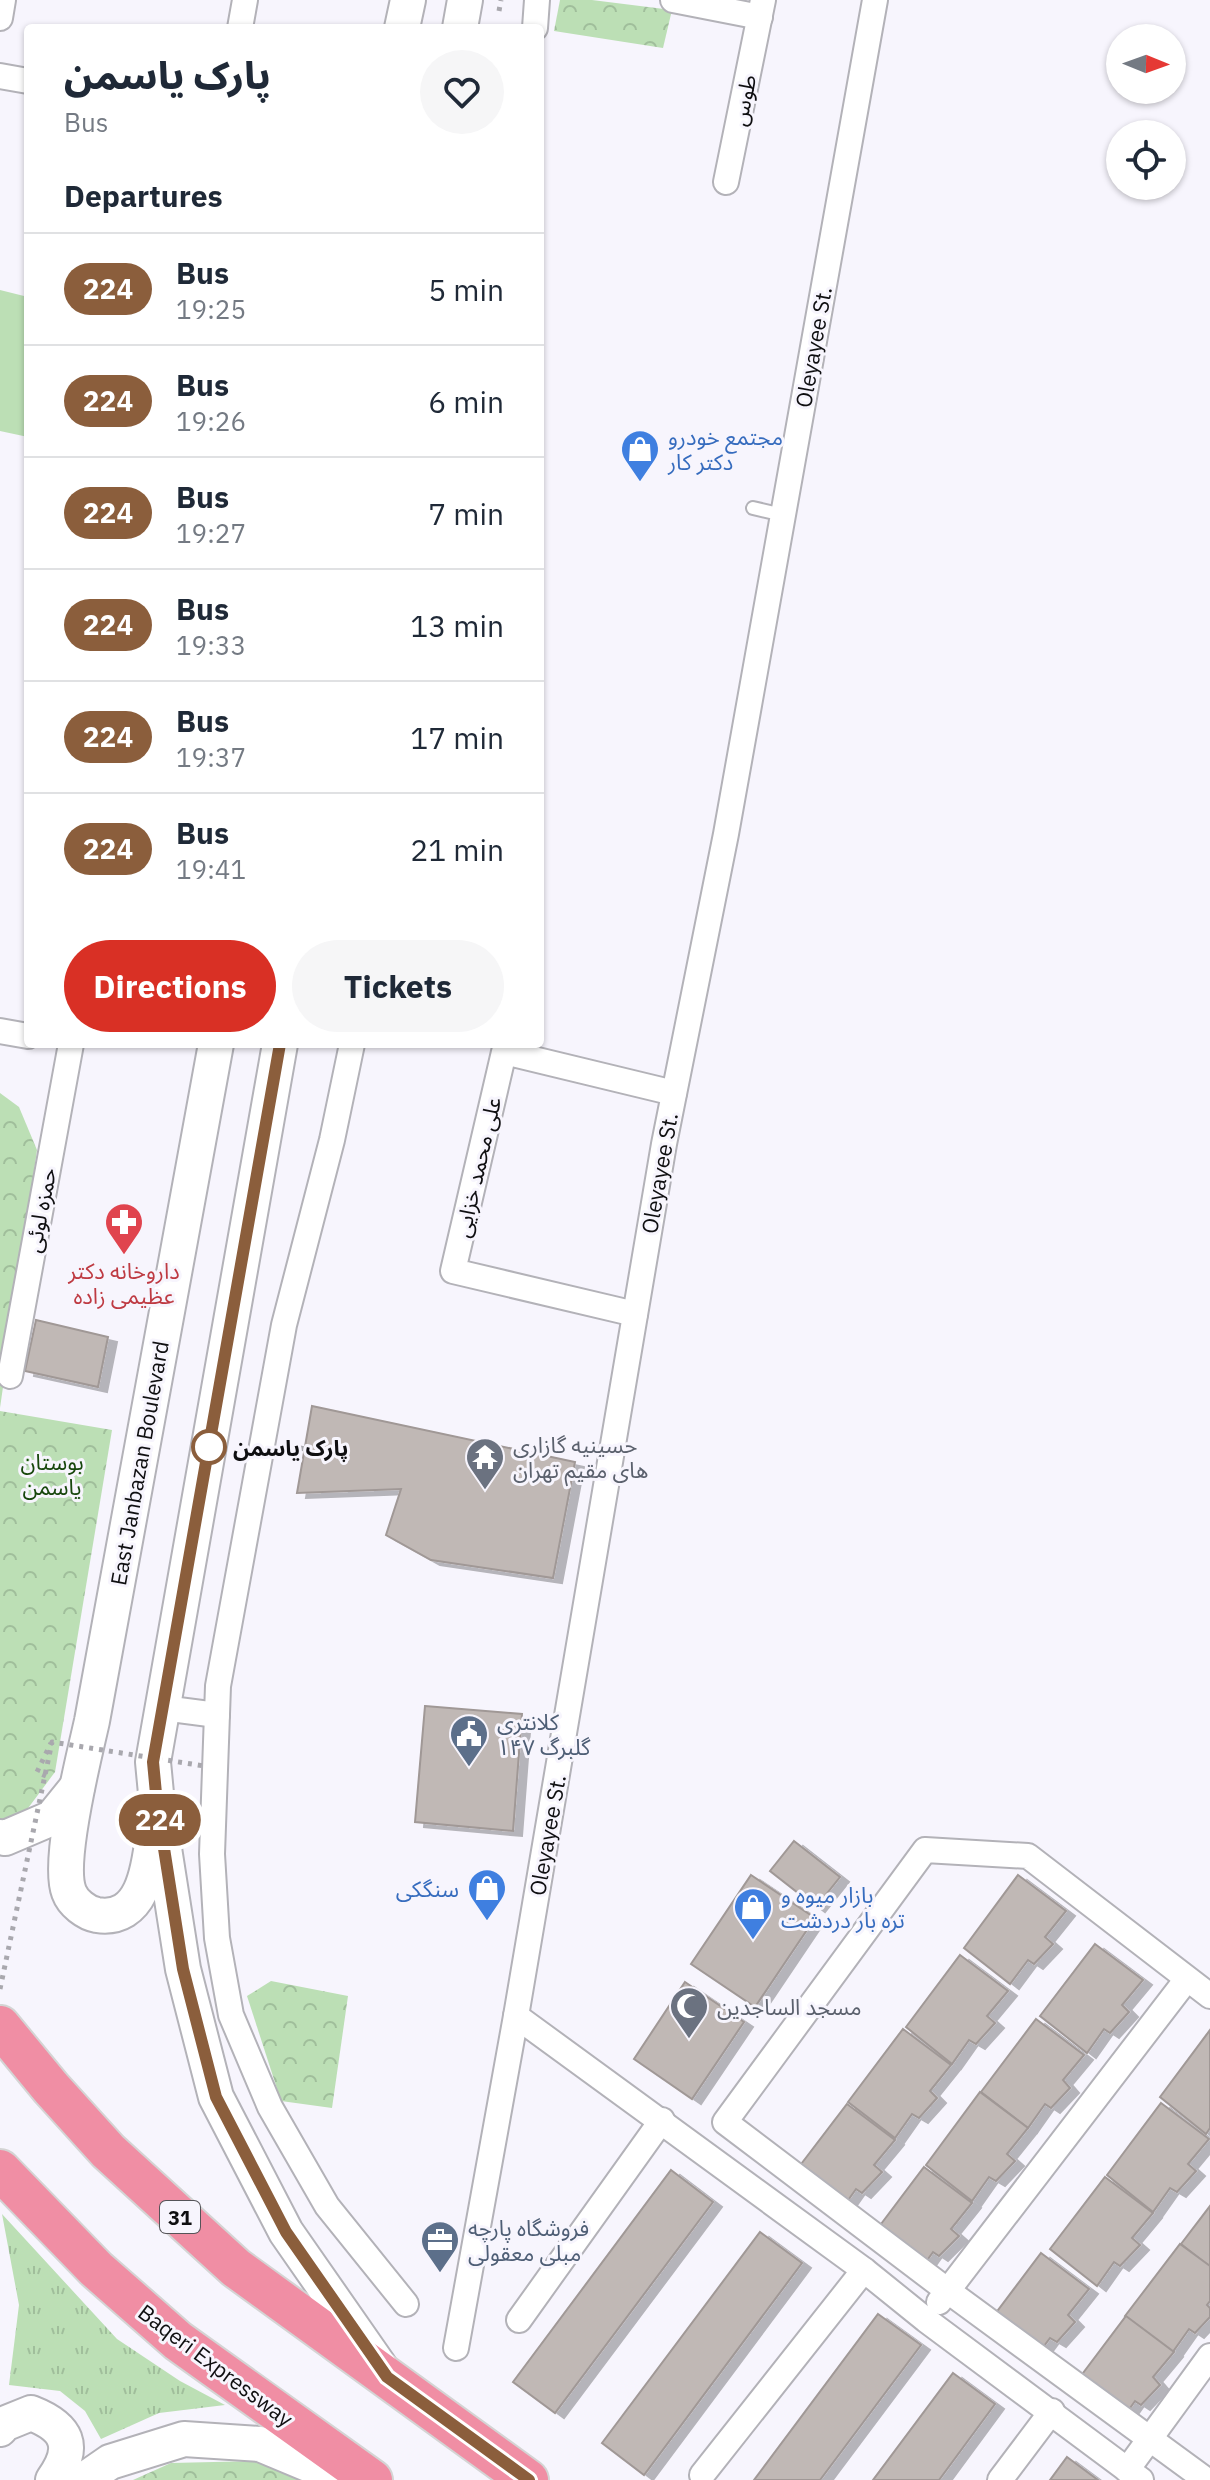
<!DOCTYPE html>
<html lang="en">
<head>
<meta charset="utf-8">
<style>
  body { margin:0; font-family:"IBM Plex Sans","Noto Sans Arabic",sans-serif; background:#f6f6f7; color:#1f2937; height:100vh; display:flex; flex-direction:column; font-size:30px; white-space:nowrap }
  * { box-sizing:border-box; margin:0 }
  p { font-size:26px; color:#747a83 }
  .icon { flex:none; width:44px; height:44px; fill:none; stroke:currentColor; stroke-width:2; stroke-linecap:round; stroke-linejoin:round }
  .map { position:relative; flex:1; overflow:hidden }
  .drawer { position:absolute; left:24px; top:24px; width:520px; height:1024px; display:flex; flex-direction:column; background:#fff; border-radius:8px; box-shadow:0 2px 6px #0004 }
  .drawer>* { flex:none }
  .badge { padding:0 16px; border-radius:26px; font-size:28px; line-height:52px }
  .needle { width:52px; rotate:91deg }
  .controls { position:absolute; left:1106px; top:24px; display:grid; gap:16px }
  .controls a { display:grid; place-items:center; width:80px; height:80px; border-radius:50%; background:#fff; box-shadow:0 2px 6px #0004; font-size:40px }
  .map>.badge { position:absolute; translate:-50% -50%; box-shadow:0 0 0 4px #fff }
  h2 { padding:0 40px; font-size:30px; line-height:72px }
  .round { display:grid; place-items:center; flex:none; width:84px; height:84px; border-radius:42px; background:#f6f6f7 }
  .overview { display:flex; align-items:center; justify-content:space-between; height:136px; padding:0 40px }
  h1 { font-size:38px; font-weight:800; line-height:60px }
  .primary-button { display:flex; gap:16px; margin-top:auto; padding:16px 40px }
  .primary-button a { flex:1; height:92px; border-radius:48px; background:#d93025; color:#fff; font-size:32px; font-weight:800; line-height:92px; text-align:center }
  .primary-button a+a { background:#f6f6f7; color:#1f2937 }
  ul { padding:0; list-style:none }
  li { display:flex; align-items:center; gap:24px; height:112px; padding:0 40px; border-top:2px solid #e0e1e3 }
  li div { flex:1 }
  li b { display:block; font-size:30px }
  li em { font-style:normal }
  li .badge { min-width:88px; font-weight:700; text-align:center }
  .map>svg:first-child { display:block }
  .grass { fill:url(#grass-tufts) }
  .park { fill:url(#park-crowns) }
  .pitch { fill:#bcdfb5 }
  .building { fill:#c0b8b5; stroke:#a09896; stroke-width:2; filter:url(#shadow) }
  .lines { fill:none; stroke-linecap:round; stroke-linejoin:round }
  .service-casing { stroke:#b3b2b8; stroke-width:16 }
  .minor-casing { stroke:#b3b2b8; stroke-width:28 }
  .secondary-casing { stroke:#b3b2b8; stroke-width:38 }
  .trunk-casing { stroke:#d4d4d4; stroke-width:44 }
  .path { stroke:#a9a8ae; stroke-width:5; stroke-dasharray:4 6; stroke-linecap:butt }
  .service { stroke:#fff; stroke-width:12 }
  .minor { stroke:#fff; stroke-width:24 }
  .secondary { stroke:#fff; stroke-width:34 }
  .trunk { stroke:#f08ea4; stroke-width:40 }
  .path-bridge { stroke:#a9a8ae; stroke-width:5; stroke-dasharray:4 6; stroke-linecap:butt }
  .line-casing { stroke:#fff; stroke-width:18 }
  .line { stroke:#8b5e3c; stroke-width:12 }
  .stop-dot { fill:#fff; stroke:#8b5e3c; stroke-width:4 }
  .labels { text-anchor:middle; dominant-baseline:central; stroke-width:6; stroke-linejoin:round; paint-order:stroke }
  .shield { fill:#f7f5fd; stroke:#555458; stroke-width:2 }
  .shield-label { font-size:20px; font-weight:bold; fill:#0f0f11 }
  .street-label { font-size:22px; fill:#0f0f11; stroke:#f7f5fd }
  .shop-label { font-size:22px; fill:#366cbe; stroke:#f7f5fd; text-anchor:start }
  .health-label { font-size:22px; fill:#be3a42; stroke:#f7f5fd }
  .worship-label { font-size:22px; fill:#5b616d; stroke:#f7f5fd; text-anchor:start }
  .stop-label { font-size:22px; font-weight:bold; fill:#0f0f11; stroke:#f7f5fd; text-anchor:start }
  .park-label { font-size:22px; fill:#17470c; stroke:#f7f5fd }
  .service-label { font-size:22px; fill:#4e5e75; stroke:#f7f5fd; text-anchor:start }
</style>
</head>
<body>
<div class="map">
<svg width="1210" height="2480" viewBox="0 0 1210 2480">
  <defs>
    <pattern id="grass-tufts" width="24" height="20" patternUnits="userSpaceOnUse" patternTransform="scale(2)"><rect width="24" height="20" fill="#bcdfb5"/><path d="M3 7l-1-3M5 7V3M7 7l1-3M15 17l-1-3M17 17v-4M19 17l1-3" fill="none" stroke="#a0be9b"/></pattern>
    <pattern id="park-crowns" width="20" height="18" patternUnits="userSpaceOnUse" patternTransform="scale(2)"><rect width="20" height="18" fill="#bcdfb5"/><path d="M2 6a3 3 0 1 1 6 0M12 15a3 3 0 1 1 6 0" fill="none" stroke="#a0be9b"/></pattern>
    <filter id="shadow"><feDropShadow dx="9" dy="5" stdDeviation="0" flood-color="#0004"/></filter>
  </defs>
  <rect width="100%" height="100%" fill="#f7f5fd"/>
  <!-- grass -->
  <polygon class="grass" points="2,2214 117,2339 180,2381 225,2405 159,2413 101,2439 85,2411 60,2391 9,2385 19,2305"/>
  <!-- park -->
  <g class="park">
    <polygon points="560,0 592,0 672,10 663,48 554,31"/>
    <polygon points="0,1093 19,1107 37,1150 0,1408"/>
    <polygon points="0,1411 112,1430 55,1772 14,1827 0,1837"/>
    <polygon points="271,1981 348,1996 332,2108 281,2101 247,1996"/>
    <polygon points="260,2461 311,2480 133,2480 171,2463"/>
  </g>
  <!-- pitch -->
  <polygon class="pitch" points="0,290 28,297 28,437 0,431"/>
  <!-- building -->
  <g class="building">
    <polygon points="36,1320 108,1337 98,1387 25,1371"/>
    <polygon points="312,1406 575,1462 553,1578 431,1560 386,1535 401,1489 297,1493"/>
    <polygon points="425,1706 522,1714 513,1831 415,1822"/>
    <polygon points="794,1841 840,1877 816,1907 770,1871"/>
    <polygon points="751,1875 815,1918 755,2007 691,1964"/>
    <polygon points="1018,1875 1066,1911 1045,1937 1053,1944 1034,1964 1028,1960 1010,1984 964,1948"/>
    <polygon points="1095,1944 1143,1980 1122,2005 1129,2012 1110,2033 1104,2029 1087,2053 1040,2016"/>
    <polygon points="960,1955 1008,1991 987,2016 995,2023 976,2044 969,2040 952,2064 906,2027"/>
    <polygon points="685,1982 744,2022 692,2099 634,2059"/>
    <polygon points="1036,2019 1084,2055 1063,2080 1070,2088 1051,2108 1045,2104 1028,2128 981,2092"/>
    <polygon points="903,2029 951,2065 930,2091 937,2098 919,2118 912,2114 895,2138 848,2102"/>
    <polygon points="1210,2030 1210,2128 1206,2134 1160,2097"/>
    <polygon points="980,2092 1028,2128 1007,2154 1015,2161 996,2181 989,2177 972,2201 926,2165"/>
    <polygon points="1161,2103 1209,2139 1188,2164 1196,2171 1177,2192 1170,2188 1153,2212 1107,2175"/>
    <polygon points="847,2104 895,2140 874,2165 882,2172 862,2193 856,2189 839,2213 792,2176"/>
    <polygon points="924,2167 972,2203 951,2229 959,2236 939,2256 933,2252 916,2276 869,2240"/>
    <polygon points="671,2170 713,2202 555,2413 513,2382"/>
    <polygon points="1105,2177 1153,2213 1132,2238 1140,2245 1120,2266 1114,2262 1097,2286 1050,2249"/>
    <polygon points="1210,2206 1210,2267 1181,2244"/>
    <polygon points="760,2232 802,2263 644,2475 602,2443"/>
    <polygon points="1180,2244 1210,2266 1210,2301 1207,2305 1210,2308 1210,2317 1195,2333 1189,2329 1172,2353 1125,2316"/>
    <polygon points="1041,2253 1089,2289 1068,2315 1075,2322 1057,2342 1050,2338 1032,2362 986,2326"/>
    <polygon points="878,2314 921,2345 820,2480 754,2480"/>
    <polygon points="1126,2316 1174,2352 1153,2377 1160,2385 1141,2405 1135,2401 1118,2425 1071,2389"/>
    <polygon points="953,2373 995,2404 939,2480 873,2480"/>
    <polygon points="1067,2457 1098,2480 1050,2480"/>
  </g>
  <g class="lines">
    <defs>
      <polyline id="service" points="753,508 783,515"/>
      <g id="minor">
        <polyline points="673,0 760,17"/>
        <polyline points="0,18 3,0"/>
        <polyline points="240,28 245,0"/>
        <polyline points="535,28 537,0"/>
        <polyline points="0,76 28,81"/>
        <polyline points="726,182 763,0"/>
        <polyline points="0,1031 28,1036"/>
        <polyline points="352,1044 332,1140 284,1325 218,1686 212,1854 217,1938 231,2015 270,2107 327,2206 406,2304"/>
        <polyline points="635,1314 453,1271 504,1052 674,1093"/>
        <polyline points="10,1376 71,1044"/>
        <polyline points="163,1708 217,1715"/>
        <polyline points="516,2016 864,2270 926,2320 1141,2480"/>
        <polyline points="939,2302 1187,1979"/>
        <polyline points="519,2320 662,2120"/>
        <polyline points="456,2348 516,2016 664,1144 726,834 875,0"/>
        <polyline points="1127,2470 1210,2356"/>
        <polyline points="702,2475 864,2270"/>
        <polyline points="1000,2480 1052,2411"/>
        <polyline points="1206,2480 948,2291 725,2122 925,1850 1028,1856 1210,1996"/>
      </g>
      <g id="secondary">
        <polyline points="402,28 408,0"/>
        <polyline points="460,28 465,0"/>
        <polyline points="280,1044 153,1762 157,1804 183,1969 216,2097 286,2232 380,2367"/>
        <path d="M153,1836C149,1870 142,1922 97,1915C86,1913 73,1903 69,1892C57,1861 84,1757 92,1721L216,1044"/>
        <polyline points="0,1837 5,1838 52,1818 77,1787"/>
        <path d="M0,2429L4,2424L31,2413C67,2427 77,2446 53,2480"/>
        <polyline points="84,2480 110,2462 184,2439 260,2444 346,2480"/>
      </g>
      <g id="trunk">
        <polyline points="0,2026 51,2088 108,2151 236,2268 528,2480"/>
        <polyline points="0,2170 96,2269 178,2341 372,2480"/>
      </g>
    </defs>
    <!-- service casing -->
    <use href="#service" class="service-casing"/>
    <!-- minor casing -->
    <use href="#minor" class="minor-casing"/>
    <!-- secondary casing -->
    <use href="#secondary" class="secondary-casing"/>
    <!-- trunk casing -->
    <use href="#trunk" class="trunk-casing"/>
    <!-- path -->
    <g class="path">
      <polyline points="499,11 501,0"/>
      <polyline points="290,1446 305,1449"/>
      <polyline points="46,1776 37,1772 51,1743"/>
    </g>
    <!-- service -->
    <use href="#service" class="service"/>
    <!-- minor -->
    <use href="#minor" class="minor"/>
    <!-- secondary -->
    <use href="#secondary" class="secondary"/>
    <!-- trunk -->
    <use href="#trunk" class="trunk"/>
    <!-- path-bridge -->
    <polyline class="path-bridge" points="0,1989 52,1742 204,1766"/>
  </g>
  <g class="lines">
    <defs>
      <polyline id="line" points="280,1044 153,1762 157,1804 183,1969 216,2097 286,2232 387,2377 529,2480"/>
    </defs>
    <!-- line casing -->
    <use href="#line" class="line-casing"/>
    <!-- line -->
    <use href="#line" class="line"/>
  </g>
  <!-- icons -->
  <defs>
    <symbol id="shop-pin" viewBox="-11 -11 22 30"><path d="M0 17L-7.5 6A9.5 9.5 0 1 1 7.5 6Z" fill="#3f7fe0" stroke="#f7f5fd"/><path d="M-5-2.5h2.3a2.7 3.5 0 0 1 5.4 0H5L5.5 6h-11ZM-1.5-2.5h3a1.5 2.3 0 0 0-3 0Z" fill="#fff"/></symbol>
    <symbol id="pharmacy-pin" viewBox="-11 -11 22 30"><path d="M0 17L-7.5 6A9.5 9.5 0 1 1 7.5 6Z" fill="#e0444e" stroke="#f7f5fd"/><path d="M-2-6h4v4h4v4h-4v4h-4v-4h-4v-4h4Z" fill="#fff"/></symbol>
    <symbol id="temple-pin" viewBox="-11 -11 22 30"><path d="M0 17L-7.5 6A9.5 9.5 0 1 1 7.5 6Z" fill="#6b7280" stroke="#f7f5fd"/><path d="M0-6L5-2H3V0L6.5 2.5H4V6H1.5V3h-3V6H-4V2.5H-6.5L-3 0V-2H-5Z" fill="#fff"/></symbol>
    <symbol id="civic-pin" viewBox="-11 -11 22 30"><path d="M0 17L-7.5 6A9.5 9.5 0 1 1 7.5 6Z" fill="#5c6f8a" stroke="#f7f5fd"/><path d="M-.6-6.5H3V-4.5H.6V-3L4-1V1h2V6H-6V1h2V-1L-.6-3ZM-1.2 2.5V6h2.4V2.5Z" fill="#fff"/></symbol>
    <symbol id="mosque-pin" viewBox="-11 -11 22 30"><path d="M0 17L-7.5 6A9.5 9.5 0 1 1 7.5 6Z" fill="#6b7280" stroke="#f7f5fd"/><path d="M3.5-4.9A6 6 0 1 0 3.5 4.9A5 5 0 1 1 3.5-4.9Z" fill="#fff"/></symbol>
    <symbol id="office-pin" viewBox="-11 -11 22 30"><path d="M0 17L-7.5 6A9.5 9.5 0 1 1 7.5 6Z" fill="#5c6f8a" stroke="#f7f5fd"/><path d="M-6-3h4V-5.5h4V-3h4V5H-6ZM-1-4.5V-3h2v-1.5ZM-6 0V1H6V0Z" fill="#fff"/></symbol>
  </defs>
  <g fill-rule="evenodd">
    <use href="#shop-pin" x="618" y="427" width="44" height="60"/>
    <use href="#pharmacy-pin" x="102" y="1200" width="44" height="60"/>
    <use href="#temple-pin" x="463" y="1435" width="44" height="60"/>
    <use href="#civic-pin" x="447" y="1712" width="44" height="60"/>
    <use href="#shop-pin" x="465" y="1866" width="44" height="60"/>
    <use href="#shop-pin" x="731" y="1885" width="44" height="60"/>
    <use href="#mosque-pin" x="667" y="1984" width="44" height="60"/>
    <use href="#office-pin" x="418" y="2218" width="44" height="60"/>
  </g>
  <!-- markers -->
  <circle class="stop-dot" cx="209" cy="1447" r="16"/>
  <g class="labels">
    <!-- shield labels -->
    <rect class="shield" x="160" y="2201" width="40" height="32" rx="6"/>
    <g class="shield-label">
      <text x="180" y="2217">31</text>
    </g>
    <!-- street labels -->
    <g class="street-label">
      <text transform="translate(743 100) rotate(-78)">طوس</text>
      <text transform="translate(813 347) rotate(-80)">Oleyayee St.</text>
      <text transform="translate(477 1167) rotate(-77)">علی محمد خزایی</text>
      <text transform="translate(659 1173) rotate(-80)">Oleyayee St.</text>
      <text transform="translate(40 1210) rotate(-79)">حمزه لوئی</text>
      <text transform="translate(139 1463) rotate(-80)">East Janbazan Boulevard</text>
      <text transform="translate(547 1835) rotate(-80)">Oleyayee St.</text>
      <text transform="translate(216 2365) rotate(37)">Baqeri Expressway</text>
    </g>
    <!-- shop labels -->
    <g class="shop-label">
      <text x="668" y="436">مجتمع خودرو<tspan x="668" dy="25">دکتر کار</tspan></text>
      <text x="459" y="1888" text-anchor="end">سنگکی</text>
      <text x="781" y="1894">بازار میوه و<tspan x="781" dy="25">تره بار دردشت</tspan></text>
    </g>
    <!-- health labels -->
    <g class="health-label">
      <text x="124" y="1270">داروخانه دکتر<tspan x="124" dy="25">عظیمی زاده</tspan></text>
    </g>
    <!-- worship labels -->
    <g class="worship-label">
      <text x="513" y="1444">حسینیه گازاری<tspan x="513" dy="25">های مقیم تهران</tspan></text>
      <text x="717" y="2006">مسجد الساجدین</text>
    </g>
    <!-- stop labels -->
    <g class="stop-label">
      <text x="233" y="1447">پارک یاسمن</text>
    </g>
    <!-- park labels -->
    <g class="park-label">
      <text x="52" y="1461">بوستان<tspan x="52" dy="25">یاسمن</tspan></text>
    </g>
    <!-- service labels -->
    <g class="service-label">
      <text x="497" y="1721">کلانتری<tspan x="497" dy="25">۱۴۷ گلبرگ</tspan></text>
      <text x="468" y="2227">فروشگاه پارچه<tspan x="468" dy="25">مبلی معقولی</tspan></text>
    </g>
  </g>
</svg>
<div class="controls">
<a><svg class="needle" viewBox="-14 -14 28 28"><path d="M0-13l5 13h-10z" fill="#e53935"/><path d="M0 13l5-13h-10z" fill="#747a83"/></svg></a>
<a><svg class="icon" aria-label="locate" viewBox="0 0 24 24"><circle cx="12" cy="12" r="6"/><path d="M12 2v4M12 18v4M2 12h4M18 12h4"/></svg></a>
</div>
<b class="badge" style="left:160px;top:1820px;background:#8b5e3c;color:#fff">224</b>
<section class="drawer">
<div class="overview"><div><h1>پارک یاسمن</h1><p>Bus</p></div><a class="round"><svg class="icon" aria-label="heart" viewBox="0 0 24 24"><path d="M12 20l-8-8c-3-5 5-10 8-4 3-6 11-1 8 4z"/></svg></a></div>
<h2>Departures</h2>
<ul>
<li><span class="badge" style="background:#8b5e3c;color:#fff">224</span><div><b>Bus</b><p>19:25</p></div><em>5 min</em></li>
<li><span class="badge" style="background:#8b5e3c;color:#fff">224</span><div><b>Bus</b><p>19:26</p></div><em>6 min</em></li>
<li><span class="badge" style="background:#8b5e3c;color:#fff">224</span><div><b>Bus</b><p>19:27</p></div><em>7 min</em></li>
<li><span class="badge" style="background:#8b5e3c;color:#fff">224</span><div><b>Bus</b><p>19:33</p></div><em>13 min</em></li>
<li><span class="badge" style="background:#8b5e3c;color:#fff">224</span><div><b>Bus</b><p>19:37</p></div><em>17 min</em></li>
<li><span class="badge" style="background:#8b5e3c;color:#fff">224</span><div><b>Bus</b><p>19:41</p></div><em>21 min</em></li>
</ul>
<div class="primary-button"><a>Directions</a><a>Tickets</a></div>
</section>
</div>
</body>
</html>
